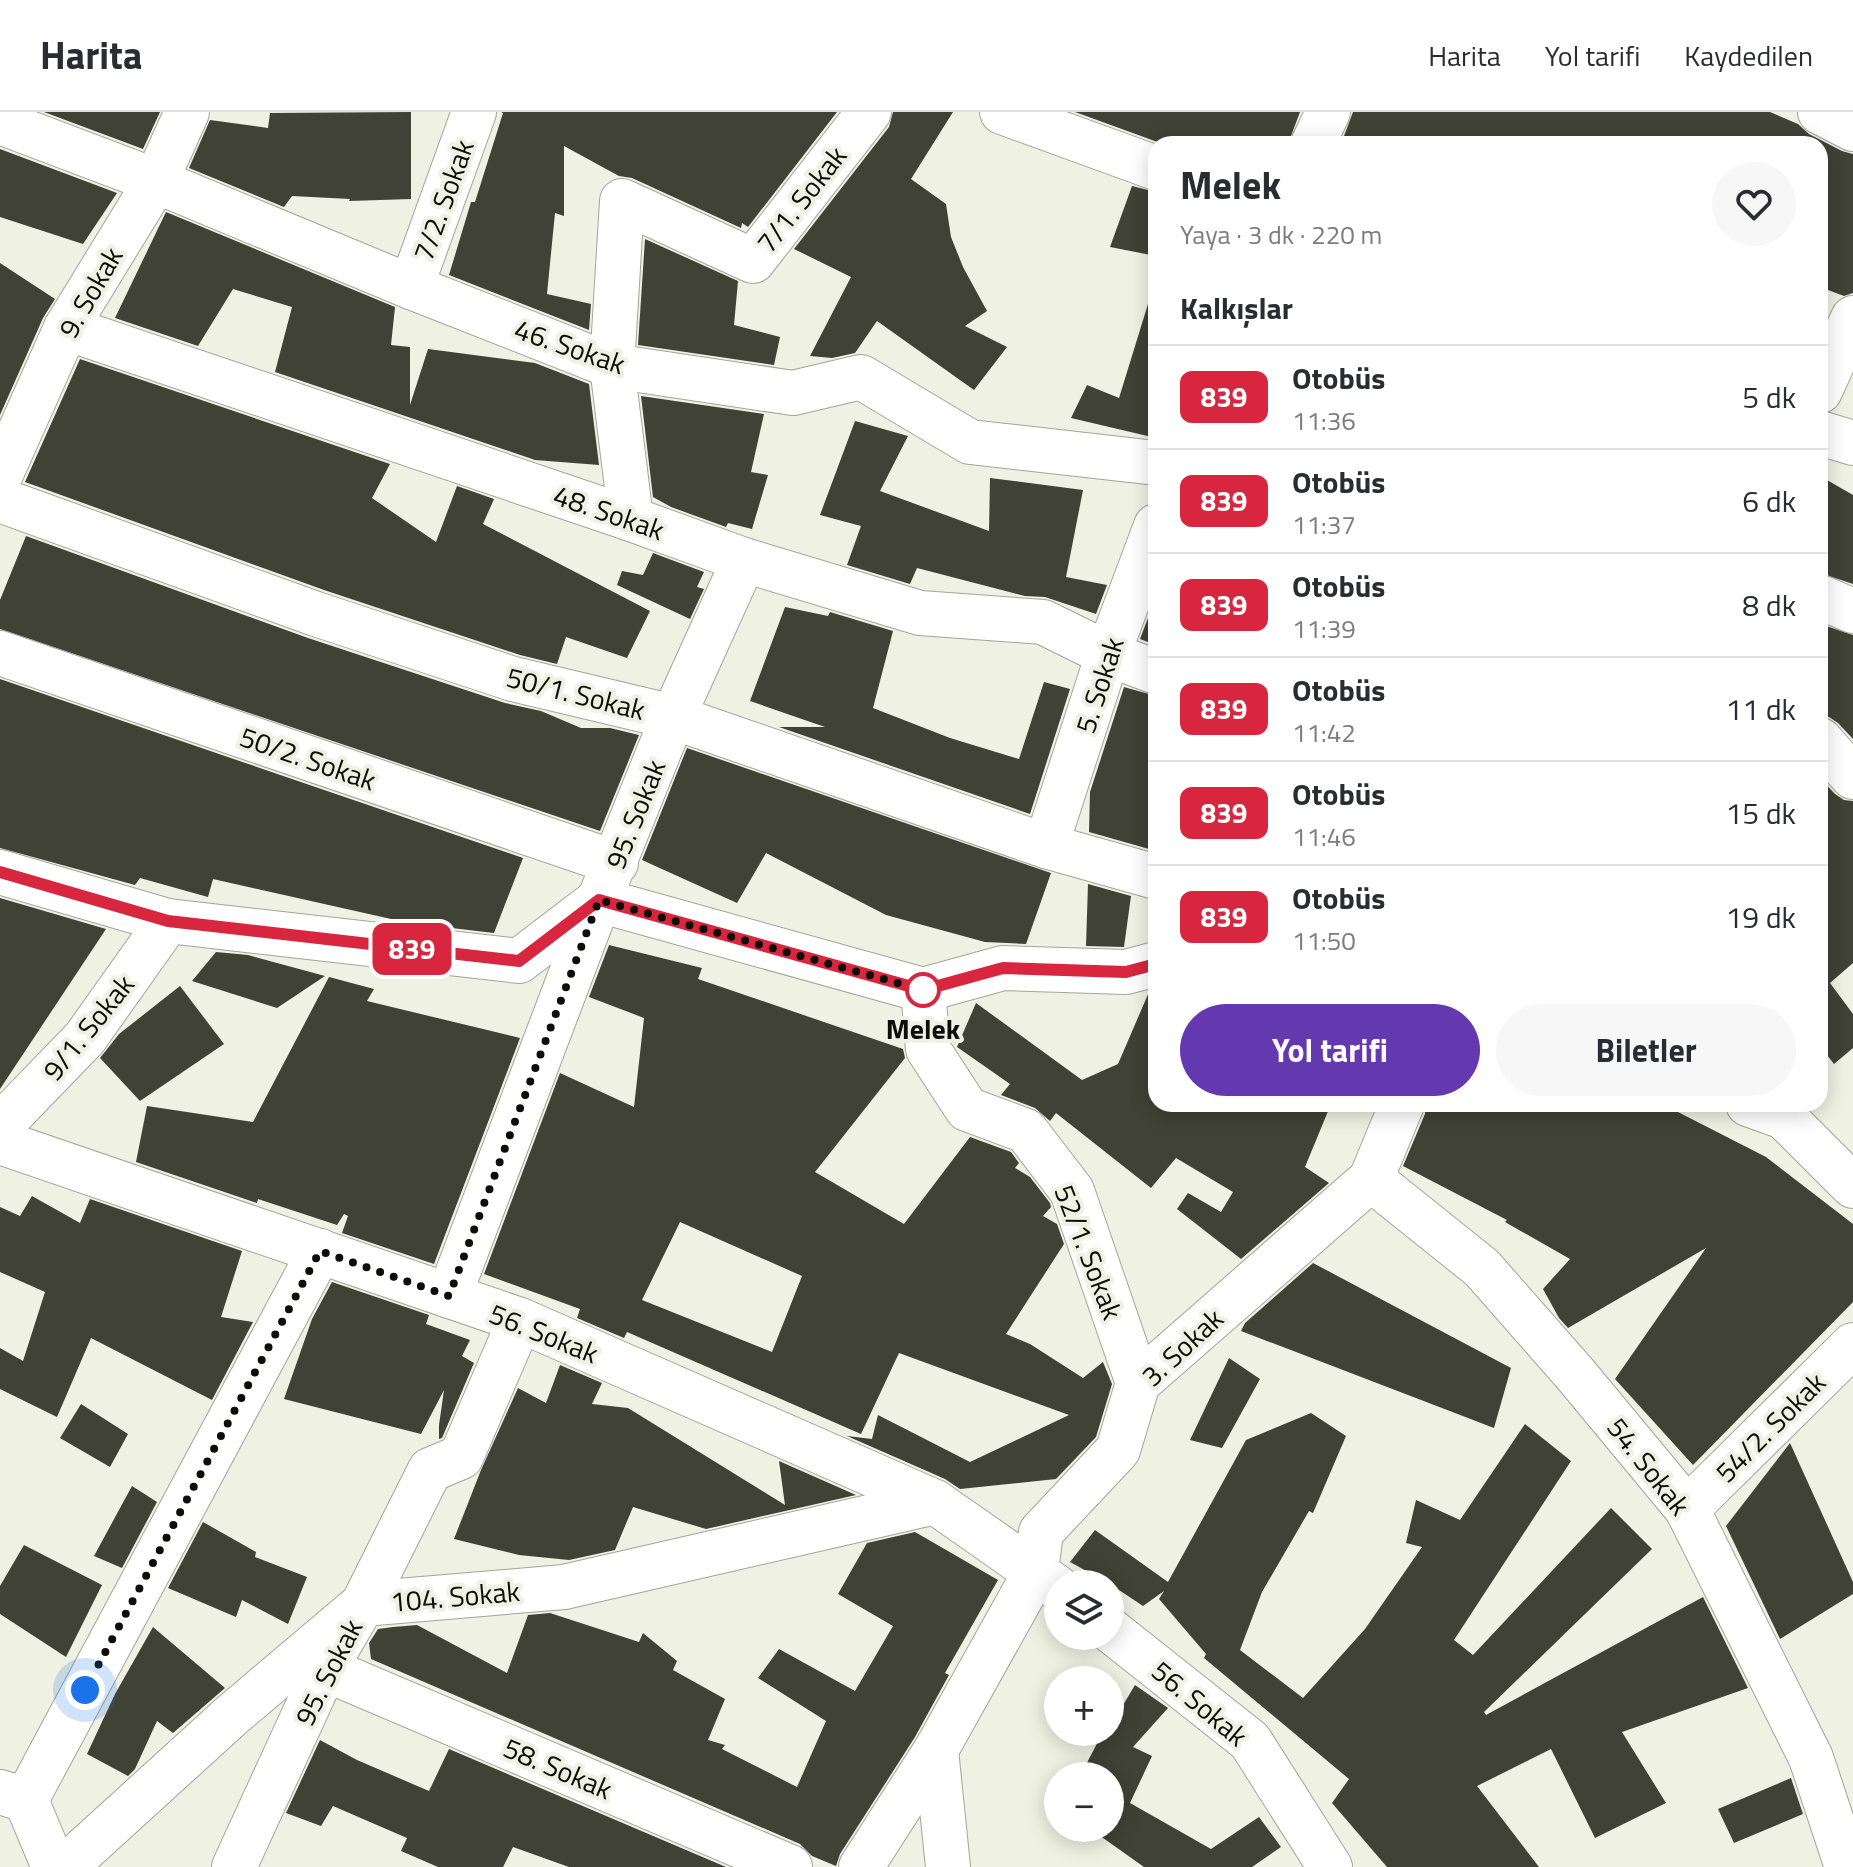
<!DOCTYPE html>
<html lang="tr">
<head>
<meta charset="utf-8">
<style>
  body { margin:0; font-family:"Titillium Web",sans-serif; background:#f7f7f7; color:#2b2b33; height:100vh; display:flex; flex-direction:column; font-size:30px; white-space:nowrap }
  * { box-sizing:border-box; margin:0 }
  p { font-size:26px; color:#7c7c81 }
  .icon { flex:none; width:44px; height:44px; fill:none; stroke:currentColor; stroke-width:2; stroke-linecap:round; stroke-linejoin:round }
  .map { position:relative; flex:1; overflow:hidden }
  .panel { position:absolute; left:1148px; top:24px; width:680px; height:976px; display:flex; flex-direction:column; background:#fff; border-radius:24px; box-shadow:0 4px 20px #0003 }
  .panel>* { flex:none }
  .badge { padding:0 16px; border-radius:12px; font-size:28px; line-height:52px }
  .controls { position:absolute; left:1044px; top:1458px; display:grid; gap:16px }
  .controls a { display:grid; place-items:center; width:80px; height:80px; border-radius:50%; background:#fff; box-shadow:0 4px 20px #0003; font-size:40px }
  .you { position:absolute; width:40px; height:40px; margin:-20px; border:6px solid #fff; border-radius:50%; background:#1a73e8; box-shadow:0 0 0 12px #1a73e833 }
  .map>.badge { position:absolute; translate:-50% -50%; box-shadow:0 0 0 4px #fff }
  h2 { padding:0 32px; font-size:30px; line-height:72px }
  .round { display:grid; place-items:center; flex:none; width:84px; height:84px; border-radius:42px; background:#f7f7f7 }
  .head { display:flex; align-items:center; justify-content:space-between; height:136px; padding:0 32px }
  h1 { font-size:38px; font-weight:700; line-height:60px }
  .button { display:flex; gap:16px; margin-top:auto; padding:16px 32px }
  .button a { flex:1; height:92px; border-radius:48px; background:#6439b0; color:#fff; font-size:32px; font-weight:700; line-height:92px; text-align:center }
  .button a+a { background:#f7f7f7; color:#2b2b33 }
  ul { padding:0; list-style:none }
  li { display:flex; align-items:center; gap:24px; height:104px; padding:0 32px; border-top:2px solid #e1e1e2 }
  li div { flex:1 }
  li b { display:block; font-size:30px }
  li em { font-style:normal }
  li .badge { min-width:88px; font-weight:700; text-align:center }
  header { display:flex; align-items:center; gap:48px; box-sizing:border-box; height:112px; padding:0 40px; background:#fff; border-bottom:2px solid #e1e1e2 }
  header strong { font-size:38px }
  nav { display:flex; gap:44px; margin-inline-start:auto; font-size:28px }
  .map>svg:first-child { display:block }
  .building { fill:#404235; fill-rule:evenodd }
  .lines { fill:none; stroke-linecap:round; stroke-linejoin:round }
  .minor-casing { stroke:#a3a596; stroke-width:46 }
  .minor { stroke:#fff; stroke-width:44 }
  .line-casing { stroke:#fff; stroke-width:18 }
  .line { stroke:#d7263d; stroke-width:12 }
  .walk { stroke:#0d0e09; stroke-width:8; stroke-dasharray:0 14.4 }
  .stop-dot { fill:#fff; stroke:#d7263d; stroke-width:4 }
  .labels { text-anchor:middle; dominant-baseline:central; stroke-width:8; stroke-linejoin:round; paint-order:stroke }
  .street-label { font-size:28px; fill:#0d0e09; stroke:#eff1e2 }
  .stop-label { font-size:28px; font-weight:bold; fill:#0d0e09; stroke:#eff1e2 }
</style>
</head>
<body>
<header>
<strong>Harita</strong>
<nav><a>Harita</a><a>Yol tarifi</a><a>Kaydedilen</a></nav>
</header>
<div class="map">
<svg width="1853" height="1755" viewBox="0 0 1853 1755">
  <rect width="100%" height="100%" fill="#eff1e2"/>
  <!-- building -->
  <g class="building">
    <polygon points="44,0 160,0 143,37"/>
    <polygon points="411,0 411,87 349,89 350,87 292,84 284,95 189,56 210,8 268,16 270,1"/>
    <polygon points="501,0 837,0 748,115 742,111 741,116 632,66 619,64 564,34 564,104 555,101 547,182 591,192 589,218 449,163 471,90 475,90 503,1"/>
    <polygon points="893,0 953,0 911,67 946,92 951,125 963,155 987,199 965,214 1007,235 974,278 877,209 855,241 832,246 810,244 851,165 794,137 889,15"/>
    <polygon points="1075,0 1300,0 1288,32 1163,32"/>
    <polygon points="1353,0 1770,0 1798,12 1809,22 1842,39 1853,42 1853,181 1844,184 1820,175 1820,32 1341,32"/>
    <polygon points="0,37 117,81 83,132 0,105"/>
    <polygon points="1132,74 1156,80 1156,144 1110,135"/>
    <polygon points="166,100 395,195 391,233 410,235 410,293 428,237 535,251 589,272 599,353 535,348 275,260 292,195 233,177 198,234 115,206"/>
    <polygon points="645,127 738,169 734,213 780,225 774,253 638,233"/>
    <polygon points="0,151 55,187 43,206 0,303"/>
    <polygon points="1148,192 1156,194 1156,326 1071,306 1087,273 1119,286"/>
    <polygon points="80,247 390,352 372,386 436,430 457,374 494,387 483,412 650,499 627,546 566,525 557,552 520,543 324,478 25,370"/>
    <polygon points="641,284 764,302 751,360 768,363 752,417 728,411 726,415 671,395 653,385"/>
    <polygon points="855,309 908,324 880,379 989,419 990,366 1083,378 1066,465 1107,473 1096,502 1045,485 1025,484 917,456 910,472 847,453 861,414 820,403"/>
    <polygon points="1820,364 1853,383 1853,472 1820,461"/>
    <polygon points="26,424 308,526 505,591 541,599 581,616 610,616 639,623 600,719 0,517 0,488"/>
    <polygon points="653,441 704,460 697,475 704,477 690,507 617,473 622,459 643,463"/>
    <polygon points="1156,485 1156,533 1140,527"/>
    <polygon points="785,495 828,504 830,500 893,519 873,596 950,626 1019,647 1044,570 1070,577 1030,702 779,615 825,615 750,589"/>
    <polygon points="1820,512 1853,523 1853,627 1838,611 1829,605 1820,604"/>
    <polygon points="0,567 523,746 494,821 409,811 213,767 208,785 140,766 135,773 0,736"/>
    <polygon points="1124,575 1156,584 1156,739 1089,720 1090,680"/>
    <polygon points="687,636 1051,761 1026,832 985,830 886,803 766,741 737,791 642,748"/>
    <polygon points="1820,666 1835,682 1844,688 1853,689 1853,851 1830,871 1853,902 1853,936 1834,952 1820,934"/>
    <polygon points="1088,772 1131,784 1124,835 1086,834"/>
    <polygon points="0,786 106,817 0,977"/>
    <path d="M609,833L702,856L698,867L903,937L905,946L815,1060L904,1112L970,1025L1011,1040L1019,1051L1015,1056L1030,1065L1050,1091L1051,1095L1043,1104L1057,1112L1064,1132L1006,1222L1030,1232L1083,1266L1103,1250L1112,1272L1096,1325L1056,1367L960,1377L945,1367L847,1324L872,1327L878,1303L970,1350L1069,1303L899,1241L861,1322L627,1220L624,1226L577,1206L580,1197L484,1162L560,961L634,995L644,906L589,885ZM680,1110L802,1164L772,1240L642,1188Z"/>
    <polygon points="216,840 248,843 325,864 277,896 192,869"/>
    <polygon points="329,865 374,877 367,889 520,926 434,1152 342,1121 348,1104 344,1102 337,1113 258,1087 257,1091 136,1050 147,994 253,1010"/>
    <polygon points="180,874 224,932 140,989 100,946 119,922"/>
    <polygon points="1156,878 1156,992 1331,992 1305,1055 1329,1071 1241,1147 1177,1097 1188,1081 1221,1100 1233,1080 1176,1046 1151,1076 1056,1001 1050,1009 1035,996 1001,983 1010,972 957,935 976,891 1082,968 1118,952 1149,880"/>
    <polygon points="1426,992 1654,992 1676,999 1766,1045 1853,1112 1853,1190 1693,1353 1615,1267 1706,1136 1568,1216 1559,1206 1543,1177 1570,1147 1505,1110 1507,1108 1403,1054 1425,1002"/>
    <polygon points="32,1084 80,1111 90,1087 242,1139 221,1205 253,1210 212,1288 91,1226 57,1305 0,1277 0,1236 23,1249 45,1180 0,1160 0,1095 20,1104"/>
    <polygon points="1313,1151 1511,1256 1494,1316 1241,1219 1245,1211"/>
    <polygon points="332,1170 429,1203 426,1212 470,1228 462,1244 474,1251 442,1326 439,1327 439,1313 444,1278 421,1322 284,1287 312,1207"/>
    <polygon points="1229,1246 1260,1267 1222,1336 1190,1328"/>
    <polygon points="560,1253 602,1271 592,1292 628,1296 785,1393 779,1349 856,1383 706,1417 633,1395 615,1438 569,1448 519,1443 454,1427 481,1358 518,1276 546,1291"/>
    <polygon points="81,1292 128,1322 110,1355 60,1326"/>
    <polygon points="1311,1301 1346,1324 1313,1401 1309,1399 1262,1480 1240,1538 1303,1586 1365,1517 1422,1435 1406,1431 1416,1388 1460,1408 1525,1312 1571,1349 1454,1528 1473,1543 1611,1396 1652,1437 1484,1600 1486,1603 1703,1485 1748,1576 1622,1620 1666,1691 1595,1726 1551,1637 1477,1674 1539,1755 1387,1755 1332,1691 1349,1667 1204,1546 1206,1542 1159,1487 1164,1479 1143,1494 1110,1472 1070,1450 1095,1418 1168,1470 1246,1328"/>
    <polygon points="1790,1331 1853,1470 1853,1482 1780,1527 1726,1414"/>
    <polygon points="132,1374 157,1390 122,1456 94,1444"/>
    <polygon points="203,1410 256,1440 255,1445 307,1465 288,1512 242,1488 236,1505 168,1476"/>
    <polygon points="915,1420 998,1468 945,1561 949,1563 915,1625 840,1742 836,1754 812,1744 800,1732 371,1547 369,1531 378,1517 393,1515 417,1513 507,1561 528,1503 550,1501 639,1530 643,1521 677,1549 673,1558 725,1587 708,1628 725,1633 722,1637 797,1675 826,1609 758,1566 779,1537 855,1579 893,1514 838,1482 867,1431"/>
    <polygon points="24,1433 102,1473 66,1545 0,1502 0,1474"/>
    <polygon points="153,1515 225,1576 173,1621 157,1609 135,1657 128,1664 87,1642 115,1582"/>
    <polygon points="1135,1573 1168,1596 1133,1635 1152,1644 1130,1691 1211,1737 1259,1705 1281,1735 1252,1755 1144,1755 1089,1716 1110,1716 1110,1664 1080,1664 1103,1620 1110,1620 1110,1615"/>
    <polygon points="320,1628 357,1648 429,1679 449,1637 726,1755 569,1755 513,1735 503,1755 438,1755 401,1739 407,1726 333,1694 321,1714 286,1701"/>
    <polygon points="1791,1666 1803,1702 1734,1731 1718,1697"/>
  </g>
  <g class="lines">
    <defs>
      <g id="minor">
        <polyline points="1002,0 1156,56"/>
        <polyline points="1820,0 1853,17"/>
        <polyline points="0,10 156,69 411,175 612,254 793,281 861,265 970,330 1156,351"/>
        <polyline points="1313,32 1328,0"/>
        <polyline points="411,175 474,0"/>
        <polyline points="66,216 631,407 744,448 920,501 1043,510 1108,542 1156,560"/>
        <polyline points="1820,279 1853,206"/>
        <polyline points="1820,321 1853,331"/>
        <polyline points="0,364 66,216 156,69 187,0"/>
        <polyline points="0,388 316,502 513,567 673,605 1046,734 1156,765"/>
        <polyline points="631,407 612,254 622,89 753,149 869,0"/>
        <polyline points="1820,485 1853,499"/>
        <polyline points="0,541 616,751"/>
        <polyline points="1820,628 1853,665"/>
        <polyline points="1046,734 1108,542 1156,414"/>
        <polyline points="0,760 168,809 519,849 599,788 923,878 1003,856 1126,860 1156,852"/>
        <polyline points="923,878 928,937 967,997 1026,1019 1072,1079 1138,1271"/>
        <polyline points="1748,992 1784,1005 1853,1074"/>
        <polyline points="0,1014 85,926 168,809"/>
        <polyline points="0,1030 520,1208 935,1390 1058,1476"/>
        <polyline points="1371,1067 1482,1156 1576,1263 1687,1397 1811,1646 1847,1755"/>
        <polyline points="449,1184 599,788 673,605 744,448"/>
        <polyline points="1687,1397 1853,1233"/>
        <polyline points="1110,1518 1250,1629 1330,1755"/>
        <polyline points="325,1557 790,1755"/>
        <polyline points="936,1638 948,1755"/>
        <polyline points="0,1680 26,1688 54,1755"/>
        <polyline points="26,1688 320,1139"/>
        <polyline points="65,1755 232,1603 363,1492 564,1475 935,1390"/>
        <polyline points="234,1755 325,1557 363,1492 430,1358 461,1345 520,1208"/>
        <polyline points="861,1755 936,1638 1036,1459 1041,1420 1118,1338 1138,1271 1371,1067 1402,992"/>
      </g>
    </defs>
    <!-- minor casing -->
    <use href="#minor" class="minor-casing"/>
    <!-- minor -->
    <use href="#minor" class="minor"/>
  </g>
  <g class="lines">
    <defs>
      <polyline id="line" points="0,760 168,809 519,849 599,788 923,878 1003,856 1126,860 1156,852"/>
    </defs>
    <!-- line casing -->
    <use href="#line" class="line-casing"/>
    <!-- line -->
    <use href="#line" class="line"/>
    <!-- walk -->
    <polyline class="walk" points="85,1578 320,1139 449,1184 599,788 923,878"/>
  </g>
  <!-- markers -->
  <circle class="stop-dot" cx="923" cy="878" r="16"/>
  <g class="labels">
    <!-- street labels -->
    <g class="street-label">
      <text transform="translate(801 87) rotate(-52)">7/1. Sokak</text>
      <text transform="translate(443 88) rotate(-70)">7/2. Sokak</text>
      <text transform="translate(90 180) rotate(-60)">9. Sokak</text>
      <text transform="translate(570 234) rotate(19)">46. Sokak</text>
      <text transform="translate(609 400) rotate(19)">48. Sokak</text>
      <text transform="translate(1099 573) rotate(-72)">5. Sokak</text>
      <text transform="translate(576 581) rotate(14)">50/1. Sokak</text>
      <text transform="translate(308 646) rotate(19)">50/2. Sokak</text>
      <text transform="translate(635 702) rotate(-68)">95. Sokak</text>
      <text transform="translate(88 915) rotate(-51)">9/1. Sokak</text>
      <text transform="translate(1089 1140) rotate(69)">52/1. Sokak</text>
      <text transform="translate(544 1221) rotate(22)">56. Sokak</text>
      <text transform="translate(1182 1235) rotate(-43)">3. Sokak</text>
      <text transform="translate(1770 1315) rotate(-45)">54/2. Sokak</text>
      <text transform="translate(1649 1354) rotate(52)">54. Sokak</text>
      <text transform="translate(455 1484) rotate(-5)">104. Sokak</text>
      <text transform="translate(328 1560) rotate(-63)">95. Sokak</text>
      <text transform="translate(1200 1591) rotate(40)">56. Sokak</text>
      <text transform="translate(558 1656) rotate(23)">58. Sokak</text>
    </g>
    <!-- stop labels -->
    <g class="stop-label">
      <text x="923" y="916">Melek</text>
    </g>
  </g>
</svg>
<div class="controls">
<a><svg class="icon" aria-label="layers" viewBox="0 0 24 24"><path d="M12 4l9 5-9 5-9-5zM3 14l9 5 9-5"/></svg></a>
<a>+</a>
<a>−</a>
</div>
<div class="you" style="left:85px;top:1578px"></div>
<b class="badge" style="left:412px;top:837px;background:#d7263d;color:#fff">839</b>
<section class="panel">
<div class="head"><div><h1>Melek</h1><p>Yaya · 3 dk · 220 m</p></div><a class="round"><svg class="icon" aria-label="heart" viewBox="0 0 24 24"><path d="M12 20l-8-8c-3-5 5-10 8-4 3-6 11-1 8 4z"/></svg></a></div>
<h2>Kalkışlar</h2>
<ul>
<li><span class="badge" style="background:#d7263d;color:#fff">839</span><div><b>Otobüs</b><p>11:36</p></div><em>5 dk</em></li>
<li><span class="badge" style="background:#d7263d;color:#fff">839</span><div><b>Otobüs</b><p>11:37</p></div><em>6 dk</em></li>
<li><span class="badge" style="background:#d7263d;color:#fff">839</span><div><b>Otobüs</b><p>11:39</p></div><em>8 dk</em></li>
<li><span class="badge" style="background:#d7263d;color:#fff">839</span><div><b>Otobüs</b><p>11:42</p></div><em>11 dk</em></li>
<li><span class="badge" style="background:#d7263d;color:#fff">839</span><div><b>Otobüs</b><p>11:46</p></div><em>15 dk</em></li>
<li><span class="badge" style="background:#d7263d;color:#fff">839</span><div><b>Otobüs</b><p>11:50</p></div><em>19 dk</em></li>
</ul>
<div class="button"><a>Yol tarifi</a><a>Biletler</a></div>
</section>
</div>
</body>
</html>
